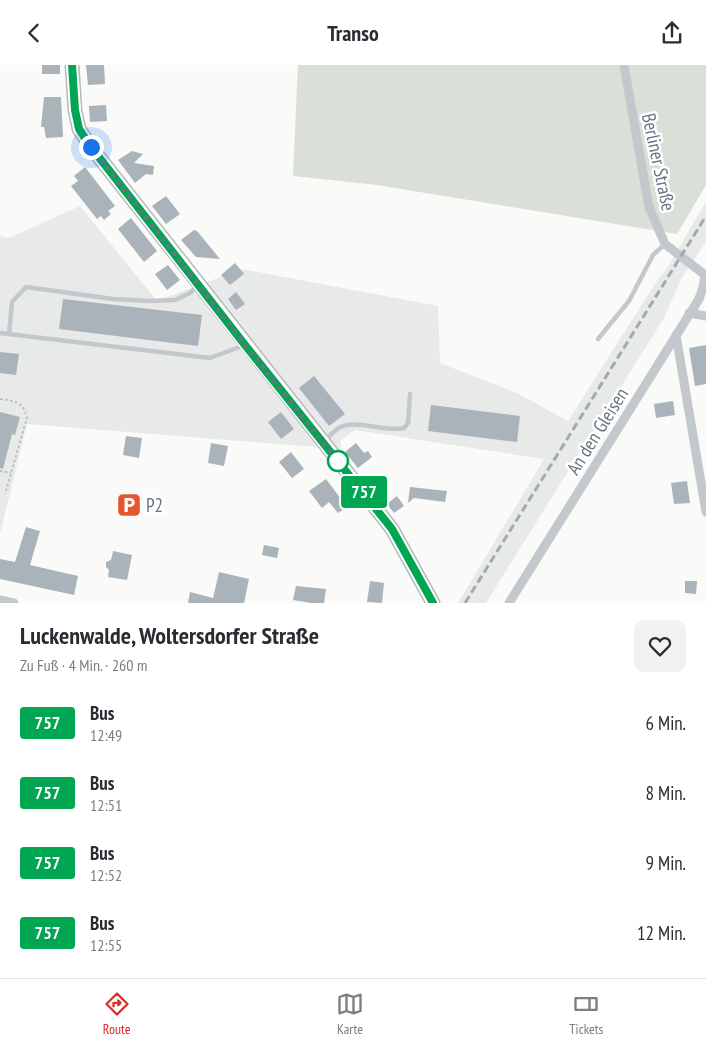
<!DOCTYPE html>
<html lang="de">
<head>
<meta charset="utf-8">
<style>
  body { margin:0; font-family:"PT Sans Narrow",sans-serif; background:#f2f2f3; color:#2b2b33; height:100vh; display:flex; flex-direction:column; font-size:19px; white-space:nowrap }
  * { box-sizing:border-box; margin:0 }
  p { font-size:16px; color:#7c7c81 }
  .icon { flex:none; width:28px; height:28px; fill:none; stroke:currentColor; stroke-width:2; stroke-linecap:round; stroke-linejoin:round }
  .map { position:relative; height:538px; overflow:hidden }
  .side { display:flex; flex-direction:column; background:#fff; flex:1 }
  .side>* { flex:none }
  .badge { padding:0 10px; border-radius:4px; font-size:18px; line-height:32px }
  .you { position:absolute; width:25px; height:25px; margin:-12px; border:4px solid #fff; border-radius:50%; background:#1a73e8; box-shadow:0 0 0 8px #1a73e833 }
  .map>.badge { position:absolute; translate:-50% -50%; box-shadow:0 0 0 2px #fff }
  .round { display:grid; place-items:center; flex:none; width:52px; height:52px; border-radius:10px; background:#f2f2f3 }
  .head { display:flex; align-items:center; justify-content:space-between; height:85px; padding:0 20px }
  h1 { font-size:24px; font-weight:800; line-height:38px }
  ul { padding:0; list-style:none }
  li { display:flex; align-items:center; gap:15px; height:70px; padding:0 20px }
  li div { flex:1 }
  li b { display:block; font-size:19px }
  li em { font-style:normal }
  li .badge { min-width:55px; font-weight:700; text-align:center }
  header { display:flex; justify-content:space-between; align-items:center; height:65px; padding:0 20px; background:#fff; font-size:22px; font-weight:800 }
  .tabs { display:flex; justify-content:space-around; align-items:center; height:70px; border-top:1px solid #e1e1e2; background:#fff; font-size:14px; color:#7c7c81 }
  .tabs a { display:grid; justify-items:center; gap:2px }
  .tabs .current { color:#d93025 }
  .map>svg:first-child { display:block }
  .built { fill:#e8e9e9 }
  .green { fill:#dadfd7 }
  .building { fill:#aab3b9 }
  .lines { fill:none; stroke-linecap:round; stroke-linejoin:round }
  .secondary-casing { stroke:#b3babf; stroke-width:15 }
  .path { stroke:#bbbfc2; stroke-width:2; stroke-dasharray:2.5 2.5; stroke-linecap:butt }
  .lane { stroke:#c3c8cc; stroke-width:4.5 }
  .street { stroke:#c3c8cc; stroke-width:9 }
  .secondary { stroke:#fff; stroke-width:12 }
  .rail { stroke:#a2aab0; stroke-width:3; stroke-dasharray:8 4; stroke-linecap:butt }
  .line-casing { stroke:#fff; stroke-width:11 }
  .line { stroke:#00a651; stroke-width:8 }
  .walk { stroke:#657683; stroke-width:5; stroke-dasharray:0 9 }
  .stop-dot { fill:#fff; stroke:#00a651; stroke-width:2.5 }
  .labels { text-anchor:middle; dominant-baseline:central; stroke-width:5; stroke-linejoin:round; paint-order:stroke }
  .street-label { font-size:19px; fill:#657683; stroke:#fff }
  .poi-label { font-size:19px; fill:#657683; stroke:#fff; text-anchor:start }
</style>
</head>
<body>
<header><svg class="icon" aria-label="back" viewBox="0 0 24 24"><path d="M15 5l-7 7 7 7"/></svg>Transo<svg class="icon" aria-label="share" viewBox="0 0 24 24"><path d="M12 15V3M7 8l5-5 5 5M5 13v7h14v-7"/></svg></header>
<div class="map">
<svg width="706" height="538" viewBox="0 0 706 538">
  <rect width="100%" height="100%" fill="#fafaf8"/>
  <!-- built -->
  <polygon class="built" points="706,136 706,177 681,214 664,253 486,538 458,538 544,394 355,365 340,376 341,384 27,359 0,469 0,171 9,173 80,141 157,236 242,204 438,241 440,298 517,328 568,356 658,214 666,205"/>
  <!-- green -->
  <polygon class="green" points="298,0 706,0 706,120 677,169 377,120 293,111"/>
  <!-- building -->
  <g class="building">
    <rect x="42" y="0" width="18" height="9"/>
    <polygon points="86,0 104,0 105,19 88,20"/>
    <polygon points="44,32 61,32 63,72 46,73 44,62 41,62"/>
    <polygon points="106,40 107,56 90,57 89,41"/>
    <polygon points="132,86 143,89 134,98 154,101 153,110 146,109 135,118 118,95"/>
    <polygon points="85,102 115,141 108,146 111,149 104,155 101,151 97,154 71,121 78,116 74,111"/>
    <polygon points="166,131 180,149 166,159 152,141"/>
    <polygon points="131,153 157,186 144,197 118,164"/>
    <polygon points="194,165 197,166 220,194 196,192 181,175"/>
    <polygon points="235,198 244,209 230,220 221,210"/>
    <polygon points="168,200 180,215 167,225 155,209"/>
    <polygon points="236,227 245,239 236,245 228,234"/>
    <polygon points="63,234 202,250 198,281 59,264"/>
    <polygon points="706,280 706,319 695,321 689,283"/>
    <polygon points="0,287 19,289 16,310 0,308"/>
    <polygon points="314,311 345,349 329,361 299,323"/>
    <polygon points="673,336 675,350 656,353 654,339"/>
    <polygon points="431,340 520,351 517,377 428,366"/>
    <polygon points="0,347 20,352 15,370 12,369 3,404 0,403"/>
    <polygon points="281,347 294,364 281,374 268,357"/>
    <polygon points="126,371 142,373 139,393 123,390"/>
    <polygon points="211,378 228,381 224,401 208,398"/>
    <polygon points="356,378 364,388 368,386 372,392 358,403 345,387"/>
    <polygon points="291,387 304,404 292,413 279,397"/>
    <polygon points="326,414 347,442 338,448 329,437 322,443 309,426"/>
    <polygon points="687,416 690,438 674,439 671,418"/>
    <polygon points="410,422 447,426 445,437 414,433 408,438"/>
    <polygon points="397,431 404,441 394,448 387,439"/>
    <polygon points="26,462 40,466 30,500 78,511 74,530 0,514 0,494 15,497"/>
    <polygon points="264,480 279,483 277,493 262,490"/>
    <polygon points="113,486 132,490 127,515 108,512 109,505 106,502 106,497 111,495"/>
    <polygon points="219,507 249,514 244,538 188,538 190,527 213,533"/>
    <polygon points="370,516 384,518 382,538 367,537"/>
    <polygon points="685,516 697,516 696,529 685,528"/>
    <polygon points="296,521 326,524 324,538 311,538 293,535"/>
  </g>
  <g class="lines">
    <defs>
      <polyline id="secondary" points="72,0 75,45 79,64 91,82 392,464 433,538"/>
    </defs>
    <!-- secondary casing -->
    <use href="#secondary" class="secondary-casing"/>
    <!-- path -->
    <g class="path">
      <path d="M0,334C15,336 23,336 27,353L5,429"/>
      <polyline points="0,406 11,408"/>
    </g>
    <!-- lane -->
    <g class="lane">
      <polyline points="0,268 210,293 245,280"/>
      <polyline points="9,269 12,237 26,222 113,234 150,236 175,235 190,228 199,220"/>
      <polyline points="598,274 629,236 653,190 665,179"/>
      <path d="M325,375C329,372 333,367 337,364C354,352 384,368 404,363L408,358L410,329"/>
    </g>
    <!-- street -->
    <g class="street">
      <polyline points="689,248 706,251"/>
      <polyline points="676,270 706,447"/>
      <polyline points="0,535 14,538"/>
      <polyline points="509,538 699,234 703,222 705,210 665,179 649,142 624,0"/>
    </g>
    <!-- secondary -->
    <use href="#secondary" class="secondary"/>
    <!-- rail -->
    <polyline class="rail" points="465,538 706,151"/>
  </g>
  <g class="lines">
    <defs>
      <polyline id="line" points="72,0 75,45 79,64 91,82 245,280 392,464 433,538"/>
    </defs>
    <!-- line casing -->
    <use href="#line" class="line-casing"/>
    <!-- line -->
    <use href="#line" class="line"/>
    <!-- walk -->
    <polyline class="walk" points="91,82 245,280 342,401 338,396"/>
  </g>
  <!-- icons -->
  <defs>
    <symbol id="parking-square" viewBox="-11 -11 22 22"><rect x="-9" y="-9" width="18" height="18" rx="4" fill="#e4572e" stroke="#fff"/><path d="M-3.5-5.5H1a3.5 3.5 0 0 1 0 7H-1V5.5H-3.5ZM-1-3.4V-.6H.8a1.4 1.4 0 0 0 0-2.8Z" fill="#fff"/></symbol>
  </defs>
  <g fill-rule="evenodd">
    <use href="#parking-square" x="115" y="426" width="28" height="28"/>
  </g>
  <!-- markers -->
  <circle class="stop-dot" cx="338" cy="396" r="10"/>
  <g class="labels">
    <!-- street labels -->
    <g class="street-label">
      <text transform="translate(659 97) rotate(78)">Berliner Straße</text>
      <text transform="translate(597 366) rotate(-58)">An den Gleisen</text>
    </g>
    <!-- poi labels -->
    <g class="poi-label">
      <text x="146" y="440">P2</text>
    </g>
  </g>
</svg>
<div class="you" style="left:91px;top:82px"></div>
<b class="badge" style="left:364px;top:427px;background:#00a651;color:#fff">757</b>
</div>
<section class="side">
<div class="head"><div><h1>Luckenwalde, Woltersdorfer Straße</h1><p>Zu Fuß · 4 Min. · 260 m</p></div><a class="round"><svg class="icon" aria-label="heart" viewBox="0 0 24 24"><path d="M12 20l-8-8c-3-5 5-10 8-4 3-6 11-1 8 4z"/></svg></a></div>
<ul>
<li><span class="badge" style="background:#00a651;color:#fff">757</span><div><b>Bus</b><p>12:49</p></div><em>6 Min.</em></li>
<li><span class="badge" style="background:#00a651;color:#fff">757</span><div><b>Bus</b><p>12:51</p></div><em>8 Min.</em></li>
<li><span class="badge" style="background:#00a651;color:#fff">757</span><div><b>Bus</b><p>12:52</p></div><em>9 Min.</em></li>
<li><span class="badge" style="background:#00a651;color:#fff">757</span><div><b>Bus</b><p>12:55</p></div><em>12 Min.</em></li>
</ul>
</section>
<nav class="tabs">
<a class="current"><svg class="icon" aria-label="directions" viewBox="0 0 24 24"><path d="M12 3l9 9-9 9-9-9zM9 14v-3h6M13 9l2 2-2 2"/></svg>Route</a>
<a><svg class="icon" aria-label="map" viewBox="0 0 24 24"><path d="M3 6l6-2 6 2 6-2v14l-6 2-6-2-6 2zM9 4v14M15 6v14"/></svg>Karte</a>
<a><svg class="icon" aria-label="tickets" viewBox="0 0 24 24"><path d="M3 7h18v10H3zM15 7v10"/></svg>Tickets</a>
</nav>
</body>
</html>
